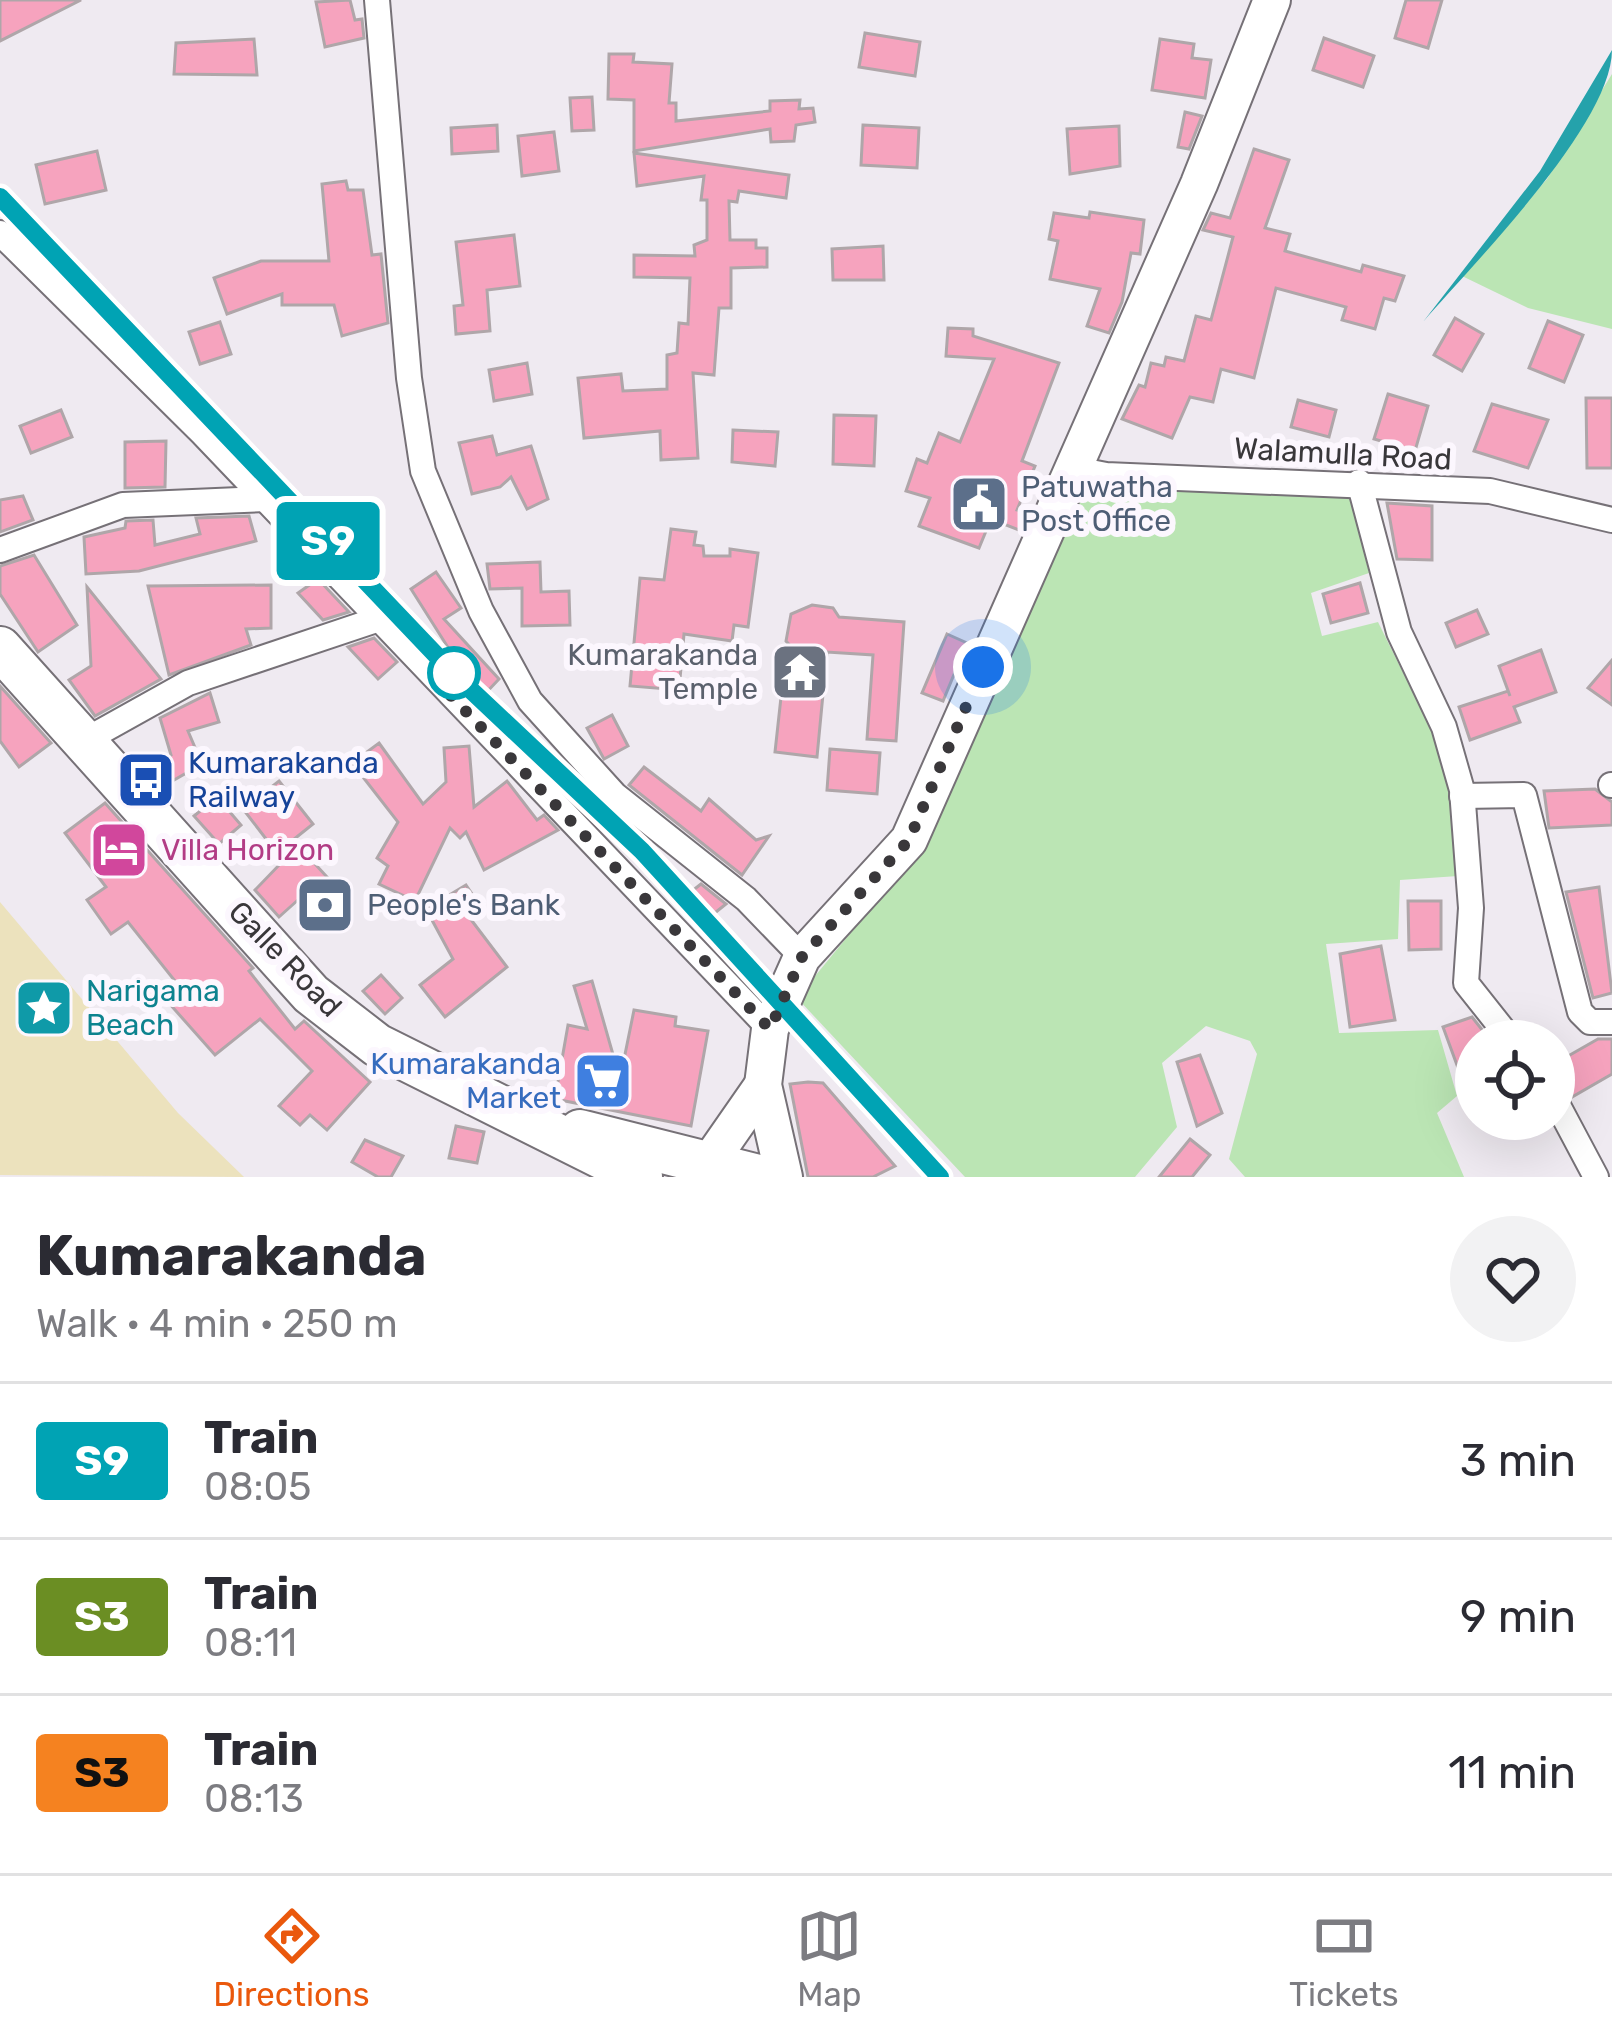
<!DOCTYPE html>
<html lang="en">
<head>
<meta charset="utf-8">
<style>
  body { margin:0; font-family:Rubik,sans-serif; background:#f2f2f3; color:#2b2b33; height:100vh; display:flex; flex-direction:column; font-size:45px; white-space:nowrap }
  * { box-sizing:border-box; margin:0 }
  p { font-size:39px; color:#7c7c81 }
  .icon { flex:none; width:66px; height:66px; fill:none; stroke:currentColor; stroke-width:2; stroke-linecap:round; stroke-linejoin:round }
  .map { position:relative; height:1177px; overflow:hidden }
  .side { display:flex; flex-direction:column; background:#fff; flex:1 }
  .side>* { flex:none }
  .badge { padding:0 24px; border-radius:9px; font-size:42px; line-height:78px }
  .controls { position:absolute; left:1455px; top:1020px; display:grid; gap:24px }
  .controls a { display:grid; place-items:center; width:120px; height:120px; border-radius:50%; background:#fff; box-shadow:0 12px 48px #0002; font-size:60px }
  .you { position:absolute; width:60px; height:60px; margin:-30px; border:9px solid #fff; border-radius:50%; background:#1a73e8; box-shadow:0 0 0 18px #1a73e833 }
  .map>.badge { position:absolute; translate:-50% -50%; box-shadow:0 0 0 6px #fff }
  .round { display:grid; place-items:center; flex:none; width:126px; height:126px; border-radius:63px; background:#f2f2f3 }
  .head { display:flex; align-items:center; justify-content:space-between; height:204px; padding:0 36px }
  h1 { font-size:57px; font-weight:700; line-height:90px }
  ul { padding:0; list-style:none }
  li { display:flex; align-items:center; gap:36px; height:156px; padding:0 36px; border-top:3px solid #e1e1e2 }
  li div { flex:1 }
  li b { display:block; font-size:45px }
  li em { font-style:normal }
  li .badge { min-width:132px; font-weight:700; text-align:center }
  .dock { display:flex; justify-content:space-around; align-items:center; height:168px; border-top:3px solid #e1e1e2; background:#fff; font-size:33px; color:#7c7c81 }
  .dock a { display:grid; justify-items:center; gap:6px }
  .dock .selected { color:#ea580c }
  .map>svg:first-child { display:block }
  .green { fill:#bbe5b4 }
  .sand { fill:#ece2bd }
  .water { fill:#25a2ab }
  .building { fill:#f6a3be; stroke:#afa6a9; stroke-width:3 }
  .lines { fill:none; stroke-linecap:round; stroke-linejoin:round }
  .street-casing { stroke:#767177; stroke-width:28 }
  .primary-casing { stroke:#767177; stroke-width:40 }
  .highway-casing { stroke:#767177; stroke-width:46 }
  .street { stroke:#fff; stroke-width:24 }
  .primary { stroke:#fff; stroke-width:36 }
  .highway { stroke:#fff; stroke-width:42 }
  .rail-casing { stroke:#6e6b70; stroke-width:12 }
  .rail { stroke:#fcf7fe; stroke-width:8; stroke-dasharray:22; stroke-linecap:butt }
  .line-casing { stroke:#fff; stroke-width:27 }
  .line { stroke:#00a3b4; stroke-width:18 }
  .walk { stroke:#39373a; stroke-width:12; stroke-dasharray:0 21.6 }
  .stop-dot { fill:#fff; stroke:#00a3b4; stroke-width:6 }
  .labels { text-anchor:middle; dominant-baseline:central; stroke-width:12; stroke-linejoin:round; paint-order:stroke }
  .street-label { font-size:30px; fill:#39373a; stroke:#fcf7fe }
  .service-label { font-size:30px; fill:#4e5e75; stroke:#fcf7fe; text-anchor:start }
  .worship-label { font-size:30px; fill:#5b616d; stroke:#fcf7fe; text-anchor:end }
  .transit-label { font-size:30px; fill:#164399; stroke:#fcf7fe; text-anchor:start }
  .hotel-label { font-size:30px; fill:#b23c85; stroke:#fcf7fe; text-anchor:start }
  .culture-label { font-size:30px; fill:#0d838f; stroke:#fcf7fe; text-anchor:start }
  .shop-label { font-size:30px; fill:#366cbe; stroke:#fcf7fe; text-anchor:end }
</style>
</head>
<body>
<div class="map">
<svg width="1612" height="1177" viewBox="0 0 1612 1177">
  <rect width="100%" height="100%" fill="#efeaf1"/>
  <!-- green -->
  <g class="green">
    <polygon points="1612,74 1612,329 1528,308 1462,276 1547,179"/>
    <polygon points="1085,480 1349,488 1369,573 1311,593 1322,636 1378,622 1431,729 1453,799 1458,876 1400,880 1398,939 1326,944 1339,1033 1438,1030 1457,1096 1437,1113 1464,1177 1245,1177 1229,1159 1257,1054 1250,1041 1206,1026 1162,1063 1177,1127 1135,1177 965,1177 797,998 931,835"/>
  </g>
  <!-- sand -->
  <polygon class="sand" points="0,902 178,1113 244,1177 0,1175"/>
  <!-- water -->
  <path class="water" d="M1612,50C1612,124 1473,264 1423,322L1540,171Z"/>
  <!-- building -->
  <g class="building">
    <polygon points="0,0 81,0 0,41"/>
    <polygon points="350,0 355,20 362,19 364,38 325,47 316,2"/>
    <polygon points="1406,0 1442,0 1428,48 1395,38"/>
    <polygon points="865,33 920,42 915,76 859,67"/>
    <polygon points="1324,38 1374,56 1363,87 1313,70"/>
    <polygon points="254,39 257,75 174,74 176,43"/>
    <polygon points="1160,39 1194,44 1192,58 1211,60 1205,98 1152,90"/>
    <polygon points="609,54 634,54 633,62 672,64 669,103 676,103 676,121 770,111 770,101 800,100 799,109 813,108 815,122 796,125 794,141 771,142 770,129 634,151 634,100 608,99"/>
    <polygon points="592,97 594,130 572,131 570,98"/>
    <polygon points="1185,112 1202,116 1189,149 1178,147"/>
    <polygon points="497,125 498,151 452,154 451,128"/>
    <polygon points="863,125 919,128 917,168 861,165"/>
    <polygon points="1119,126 1120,166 1070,174 1067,129"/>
    <polygon points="554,132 559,171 522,176 518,136"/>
    <polygon points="1254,149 1289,160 1265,228 1290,234 1285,251 1361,272 1363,265 1404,276 1395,301 1384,298 1375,329 1342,320 1346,307 1276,288 1254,378 1221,369 1213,402 1190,397 1172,438 1122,419 1139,385 1145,387 1151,363 1164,366 1166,357 1184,361 1196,316 1211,320 1233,237 1203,230 1211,213 1230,218"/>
    <polygon points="97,151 106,190 45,204 36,165"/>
    <polygon points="634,153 789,175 786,198 739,191 737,202 729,201 730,240 756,240 756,248 767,248 767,267 731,268 731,308 719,308 714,375 693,373 698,458 661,460 660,431 584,438 578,378 621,374 623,391 667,389 667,355 677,353 679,323 688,324 690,278 634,277 634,255 695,256 694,245 707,240 707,200 701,200 704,176 637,186"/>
    <polygon points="346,181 348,190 363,190 372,255 381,254 388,323 342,336 334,305 282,305 282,294 227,314 214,278 261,261 329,261 322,184"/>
    <polygon points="1090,212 1144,220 1140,254 1131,253 1122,302 1109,333 1087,326 1100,289 1050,279 1058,241 1049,239 1054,213 1089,218"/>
    <polygon points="514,235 520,286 487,290 490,331 456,334 454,306 463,305 456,242"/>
    <polygon points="883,246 884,280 833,280 832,249"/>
    <polygon points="1455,318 1483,334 1462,371 1434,355"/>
    <polygon points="1548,321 1583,335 1564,382 1529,368"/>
    <polygon points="220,322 231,354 200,364 189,332"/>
    <polygon points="948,328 973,329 973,336 1059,363 1022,461 1035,466 1017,510 1024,512 1019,530 991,519 979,548 919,526 930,498 906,491 917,459 927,463 939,433 960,442 994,359 946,356"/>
    <polygon points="527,363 532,394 494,401 489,370"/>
    <polygon points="1388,394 1428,406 1415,451 1374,439"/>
    <polygon points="1586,398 1612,398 1612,468 1587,468"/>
    <polygon points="1298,400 1336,410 1329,437 1291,427"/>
    <polygon points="1492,404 1548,420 1528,468 1474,451"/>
    <polygon points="61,410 72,437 31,453 20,426"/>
    <polygon points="834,415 876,416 874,466 833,464"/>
    <polygon points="733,430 778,432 775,466 732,462"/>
    <polygon points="492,436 497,455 531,446 548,499 527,509 511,477 500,487 472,494 459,443"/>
    <polygon points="166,441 165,487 125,488 125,442"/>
    <polygon points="23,496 33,520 0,532 0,500"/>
    <polygon points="1387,503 1432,506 1432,560 1397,559"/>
    <polygon points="249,516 256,541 139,571 86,574 84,537 125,528 126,521 153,520 155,545 200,534 196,518"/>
    <polygon points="671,529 696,532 694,545 703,546 704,556 730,556 730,549 758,553 748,627 734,625 732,641 684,634 679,690 630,686 640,578 664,580"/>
    <polygon points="34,555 77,625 38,652 0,594 0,566"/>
    <polygon points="540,562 541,592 569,591 570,625 522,626 522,588 490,589 487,564"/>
    <polygon points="436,572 461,608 444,619 499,679 484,695 442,656 449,649 411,589"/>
    <polygon points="318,579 349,612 323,620 298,593"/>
    <polygon points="1360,583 1368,613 1331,623 1323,594"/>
    <polygon points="271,585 271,628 246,629 251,645 169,675 148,586"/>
    <polygon points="87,587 161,679 95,716 69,680 91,666"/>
    <polygon points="812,605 833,608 839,617 904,622 896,741 867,739 873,655 827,652 817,757 775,752 783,679 824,684 786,641 791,614"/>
    <polygon points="1477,610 1488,634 1456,647 1446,623"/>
    <polygon points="947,634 967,643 943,701 922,693"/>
    <polygon points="374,638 397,662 378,679 348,647"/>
    <polygon points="1541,650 1556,692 1514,707 1520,722 1470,740 1459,707 1508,691 1510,696 1499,666"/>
    <polygon points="1612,660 1612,705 1588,688"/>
    <polygon points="0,686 51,743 19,767 0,741"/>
    <polygon points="210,693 219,722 188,731 202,764 160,788 147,768 171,755 160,718"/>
    <polygon points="612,715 628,746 604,759 587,728"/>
    <polygon points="379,743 423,804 446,782 444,748 469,746 474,807 507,781 537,820 544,815 558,830 484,870 466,832 460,838 450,828 415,901 379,884 388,866 377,858 398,822 352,763"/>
    <polygon points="830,749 880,753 877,794 827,790"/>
    <polygon points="644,767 701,811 709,799 756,840 769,836 742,875 629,785"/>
    <polygon points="279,781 313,824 293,840 349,901 342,908 346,913 327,930 299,899 279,917 255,890 283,861 243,809"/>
    <polygon points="1595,789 1612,802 1612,825 1549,828 1544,791"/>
    <polygon points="217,797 241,825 219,844 194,816"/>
    <polygon points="105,803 253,968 249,971 295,1029 304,1021 370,1082 327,1130 310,1115 300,1125 279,1106 312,1071 260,1019 215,1055 160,993 175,981 128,922 111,934 87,900 106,887 65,833"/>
    <polygon points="701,884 726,904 711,916 692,891"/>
    <polygon points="466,885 479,904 466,913 507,967 445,1017 420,985 453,959 426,909"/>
    <polygon points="1599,887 1612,993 1593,998 1566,892"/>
    <polygon points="1408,901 1441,901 1441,949 1409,950"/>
    <polygon points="1381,946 1395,1020 1350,1027 1340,954"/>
    <polygon points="381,975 402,998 385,1014 363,991"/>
    <polygon points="592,981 620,1079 634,1010 676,1017 675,1026 708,1031 691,1126 555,1099 568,1025 587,1029 574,986"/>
    <polygon points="1472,1017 1491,1041 1476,1041 1476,1070 1461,1076 1443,1027"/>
    <polygon points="1598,1039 1612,1039 1612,1074 1572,1097 1554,1077 1554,1064"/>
    <polygon points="1200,1055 1222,1113 1197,1126 1177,1062"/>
    <polygon points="808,1082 823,1083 895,1166 873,1177 808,1177 790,1084"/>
    <polygon points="456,1126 484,1132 477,1163 449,1158"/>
    <polygon points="1190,1139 1210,1155 1192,1177 1159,1177"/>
    <polygon points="365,1140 403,1156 391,1177 378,1177 352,1162"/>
  </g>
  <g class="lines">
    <defs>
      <g id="street">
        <polyline points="377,0 409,378 423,471 481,611 530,701 615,795 746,899 802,957"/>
        <polyline points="0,233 202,433 770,1029"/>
        <polyline points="1070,468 1106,475 1490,491 1612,520"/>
        <polyline points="1359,482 1399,632 1444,727 1462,790 1471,908 1466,983 1512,1041"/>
        <polyline points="0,550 123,505 265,499"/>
        <polyline points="84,741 188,683 379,619"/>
        <polyline points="1611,785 1612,785"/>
        <polyline points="1462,796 1524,795 1580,1012 1590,1022 1612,1022"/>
        <polyline points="1554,1098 1596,1177"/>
      </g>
      <g id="primary">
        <polyline points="699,1177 763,1085"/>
        <polyline points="784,1177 763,1085 770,1029 802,957 909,840 1199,184 1272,0"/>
      </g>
      <g id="highway">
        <polyline points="0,648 311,994 377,1045 641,1177"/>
        <polyline points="580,1131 762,1177"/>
      </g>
    </defs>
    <!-- street casing -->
    <use href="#street" class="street-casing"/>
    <!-- primary casing -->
    <use href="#primary" class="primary-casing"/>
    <!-- highway casing -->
    <use href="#highway" class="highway-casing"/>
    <!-- street -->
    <use href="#street" class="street"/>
    <!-- primary -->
    <use href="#primary" class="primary"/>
    <!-- highway -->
    <use href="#highway" class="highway"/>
    <defs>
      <polyline id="rail" points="0,197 456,676 642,851 940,1177"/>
    </defs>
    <!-- rail casing -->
    <use href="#rail" class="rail-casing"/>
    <!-- rail -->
    <use href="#rail" class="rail"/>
  </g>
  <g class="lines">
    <defs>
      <polyline id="line" points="0,197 456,676 642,851 940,1177"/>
    </defs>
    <!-- line casing -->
    <use href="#line" class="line-casing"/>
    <!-- line -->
    <use href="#line" class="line"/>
    <!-- walk -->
    <polyline class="walk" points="454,673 435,679 770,1029 802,957 909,840 983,667"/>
  </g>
  <!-- icons -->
  <defs>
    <symbol id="civic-square" viewBox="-11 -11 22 22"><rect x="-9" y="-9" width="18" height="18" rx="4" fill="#5c6f8a" stroke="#fcf7fe"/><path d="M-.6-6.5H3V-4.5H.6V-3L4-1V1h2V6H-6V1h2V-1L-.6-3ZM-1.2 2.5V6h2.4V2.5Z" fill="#fff"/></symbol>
    <symbol id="temple-square" viewBox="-11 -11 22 22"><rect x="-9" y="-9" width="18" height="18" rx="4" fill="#6b7280" stroke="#fcf7fe"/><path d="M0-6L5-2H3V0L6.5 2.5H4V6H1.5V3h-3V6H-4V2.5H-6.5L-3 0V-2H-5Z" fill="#fff"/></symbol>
    <symbol id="bus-square" viewBox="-11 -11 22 22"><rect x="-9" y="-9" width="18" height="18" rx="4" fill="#1a4fb4" stroke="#fcf7fe"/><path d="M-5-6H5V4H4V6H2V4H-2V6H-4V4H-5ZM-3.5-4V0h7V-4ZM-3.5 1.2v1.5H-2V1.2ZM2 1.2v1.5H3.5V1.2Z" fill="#fff"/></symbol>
    <symbol id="hotel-square" viewBox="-11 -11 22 22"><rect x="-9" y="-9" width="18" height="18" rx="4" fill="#d1479c" stroke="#fcf7fe"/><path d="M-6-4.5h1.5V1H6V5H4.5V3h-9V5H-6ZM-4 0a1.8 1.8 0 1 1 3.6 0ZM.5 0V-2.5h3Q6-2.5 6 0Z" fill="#fff"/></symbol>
    <symbol id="bank-square" viewBox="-11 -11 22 22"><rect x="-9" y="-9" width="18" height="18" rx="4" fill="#5c6f8a" stroke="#fcf7fe"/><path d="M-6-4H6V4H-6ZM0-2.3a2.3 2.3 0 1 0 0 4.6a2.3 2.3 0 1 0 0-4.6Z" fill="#fff"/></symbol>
    <symbol id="sight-square" viewBox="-11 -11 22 22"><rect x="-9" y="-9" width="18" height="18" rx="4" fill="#0f9aa8" stroke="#fcf7fe"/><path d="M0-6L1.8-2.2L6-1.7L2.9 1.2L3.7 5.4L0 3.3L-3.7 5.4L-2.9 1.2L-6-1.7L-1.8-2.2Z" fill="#fff"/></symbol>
    <symbol id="supermarket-square" viewBox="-11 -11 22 22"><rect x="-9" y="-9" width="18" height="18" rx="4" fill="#3f7fe0" stroke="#fcf7fe"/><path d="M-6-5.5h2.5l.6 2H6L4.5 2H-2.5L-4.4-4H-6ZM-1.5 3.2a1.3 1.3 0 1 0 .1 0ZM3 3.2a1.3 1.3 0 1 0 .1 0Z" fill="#fff"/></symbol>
  </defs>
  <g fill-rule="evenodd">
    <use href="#civic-square" x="946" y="471" width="66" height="66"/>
    <use href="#temple-square" x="767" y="639" width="66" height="66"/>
    <use href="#bus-square" x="113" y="747" width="66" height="66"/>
    <use href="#hotel-square" x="86" y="817" width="66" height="66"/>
    <use href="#bank-square" x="292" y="872" width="66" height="66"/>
    <use href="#sight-square" x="11" y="975" width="66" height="66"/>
    <use href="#supermarket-square" x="570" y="1048" width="66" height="66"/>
  </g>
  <!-- markers -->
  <circle class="stop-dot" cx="454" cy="673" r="24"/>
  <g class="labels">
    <!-- street labels -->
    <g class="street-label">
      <text transform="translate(1343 454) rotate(3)">Walamulla Road</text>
      <text transform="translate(285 959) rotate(46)">Galle Road</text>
    </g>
    <!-- service labels -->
    <g class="service-label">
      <text x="1021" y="487">Patuwatha<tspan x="1021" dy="34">Post Office</tspan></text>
      <text x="367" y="905">People's Bank</text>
    </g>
    <!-- worship labels -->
    <g class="worship-label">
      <text x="758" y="655">Kumarakanda<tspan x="758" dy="34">Temple</tspan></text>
    </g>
    <!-- transit labels -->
    <g class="transit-label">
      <text x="188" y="763">Kumarakanda<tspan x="188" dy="34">Railway</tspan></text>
    </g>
    <!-- hotel labels -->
    <g class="hotel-label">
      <text x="161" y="850">Villa Horizon</text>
    </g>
    <!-- culture labels -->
    <g class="culture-label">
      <text x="86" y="991">Narigama<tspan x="86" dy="34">Beach</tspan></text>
    </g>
    <!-- shop labels -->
    <g class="shop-label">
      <text x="561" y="1064">Kumarakanda<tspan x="561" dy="34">Market</tspan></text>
    </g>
  </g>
</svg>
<div class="controls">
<a><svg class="icon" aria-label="locate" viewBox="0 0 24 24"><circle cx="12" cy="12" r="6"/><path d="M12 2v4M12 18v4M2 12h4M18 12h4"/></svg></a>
</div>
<div class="you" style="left:983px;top:667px"></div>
<b class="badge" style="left:328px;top:541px;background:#00a3b4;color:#fff">S9</b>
</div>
<section class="side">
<div class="head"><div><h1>Kumarakanda</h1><p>Walk · 4 min · 250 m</p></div><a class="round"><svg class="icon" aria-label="heart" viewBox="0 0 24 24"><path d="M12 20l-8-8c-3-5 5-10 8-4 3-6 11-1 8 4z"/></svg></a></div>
<ul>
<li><span class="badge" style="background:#00a3b4;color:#fff">S9</span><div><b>Train</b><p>08:05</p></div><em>3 min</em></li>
<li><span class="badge" style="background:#6b8e23;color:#fff">S3</span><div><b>Train</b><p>08:11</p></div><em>9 min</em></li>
<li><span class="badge" style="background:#f58220;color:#111">S3</span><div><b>Train</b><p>08:13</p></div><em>11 min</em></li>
</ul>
</section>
<nav class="dock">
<a class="selected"><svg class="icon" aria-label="directions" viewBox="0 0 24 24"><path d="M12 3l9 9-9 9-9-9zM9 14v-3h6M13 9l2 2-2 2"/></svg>Directions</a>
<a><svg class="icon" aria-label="map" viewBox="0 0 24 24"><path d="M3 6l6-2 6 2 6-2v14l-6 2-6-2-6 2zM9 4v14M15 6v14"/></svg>Map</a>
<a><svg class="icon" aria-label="tickets" viewBox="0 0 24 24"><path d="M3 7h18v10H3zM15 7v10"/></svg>Tickets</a>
</nav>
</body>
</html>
